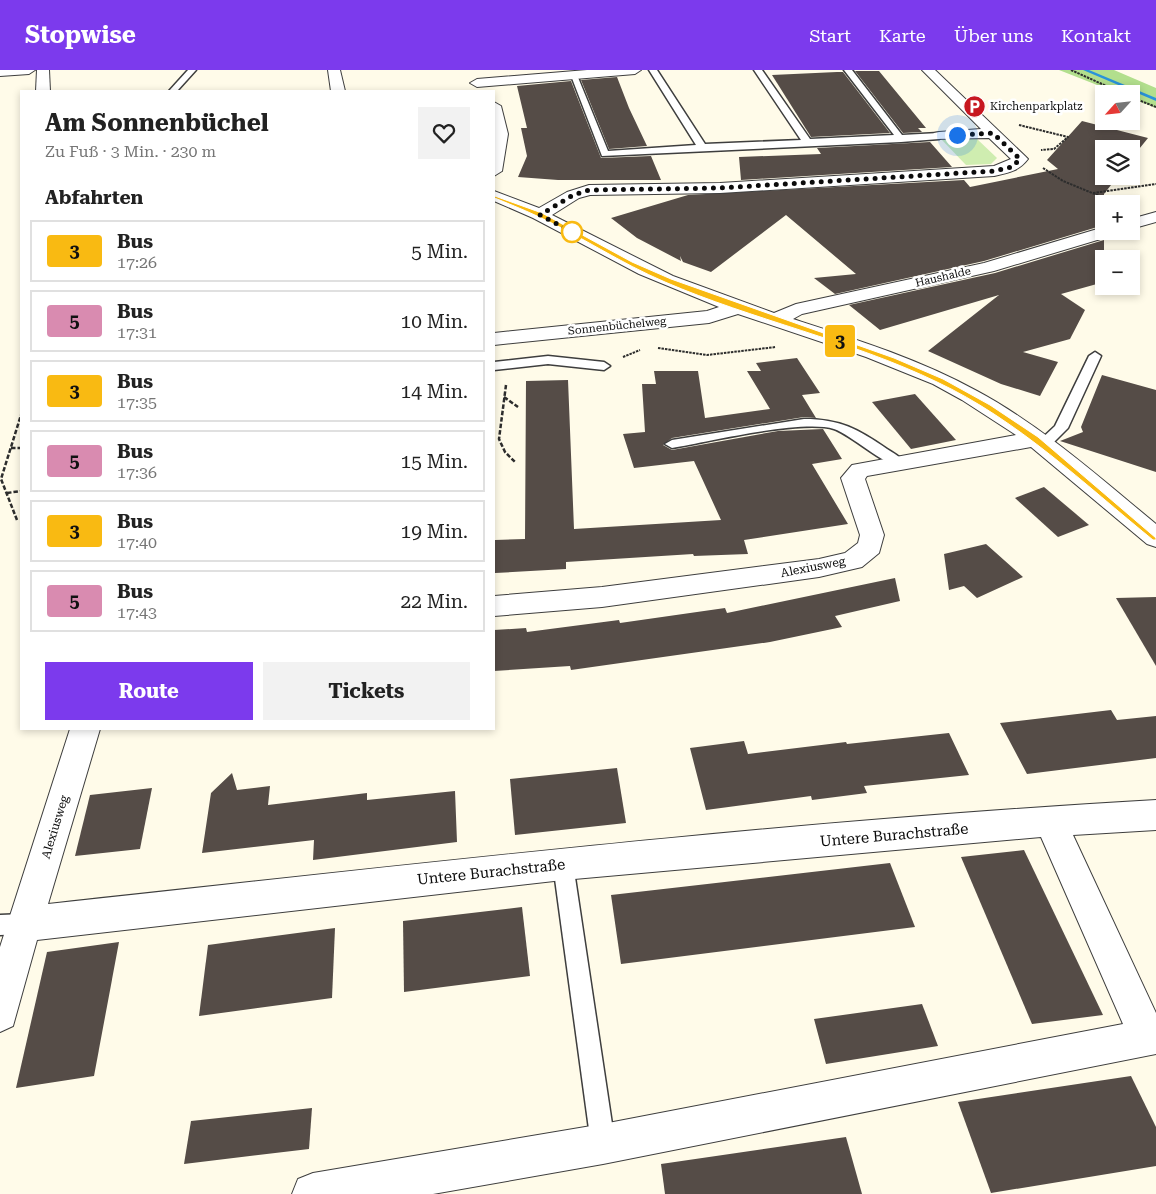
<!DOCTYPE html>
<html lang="de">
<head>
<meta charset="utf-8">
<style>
  body { margin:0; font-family:"Roboto Serif",serif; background:#f2f2f2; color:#222; height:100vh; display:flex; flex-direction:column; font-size:19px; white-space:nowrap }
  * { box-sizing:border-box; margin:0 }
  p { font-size:16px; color:#767676 }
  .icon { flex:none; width:28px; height:28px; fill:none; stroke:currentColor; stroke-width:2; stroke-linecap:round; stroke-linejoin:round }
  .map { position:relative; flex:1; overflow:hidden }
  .drawer { position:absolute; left:20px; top:20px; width:475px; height:640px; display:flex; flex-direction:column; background:#fff; border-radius:0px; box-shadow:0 2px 8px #0003 }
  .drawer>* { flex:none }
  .badge { padding:0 10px; border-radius:4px; font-size:18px; line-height:32px }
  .needle { width:32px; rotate:243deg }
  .controls { position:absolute; left:1095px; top:15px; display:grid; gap:10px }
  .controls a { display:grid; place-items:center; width:45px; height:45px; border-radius:0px; background:#fff; box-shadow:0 2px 8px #0003; font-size:25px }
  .you { position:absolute; width:25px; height:25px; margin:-12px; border:4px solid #fff; border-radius:50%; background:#1a73e8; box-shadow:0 0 0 8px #1a73e833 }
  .map>.badge { position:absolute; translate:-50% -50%; box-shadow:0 0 0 2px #fff }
  h2 { padding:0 25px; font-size:19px; line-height:45px }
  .round { display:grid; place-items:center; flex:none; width:52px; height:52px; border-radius:0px; background:#f2f2f2 }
  .headline { display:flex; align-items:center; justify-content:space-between; height:85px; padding:0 25px }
  h1 { font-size:24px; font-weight:700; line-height:38px }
  .cta { display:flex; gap:10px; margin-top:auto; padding:10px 25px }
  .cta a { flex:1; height:58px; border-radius:0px; background:#7c3aed; color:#fff; font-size:20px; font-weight:700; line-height:58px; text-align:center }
  .cta a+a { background:#f2f2f2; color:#222 }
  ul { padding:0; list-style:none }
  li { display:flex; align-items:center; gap:15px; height:62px; margin:0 10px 8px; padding:0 15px; border:2px solid #e0e0e0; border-radius:0px }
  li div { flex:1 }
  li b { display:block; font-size:19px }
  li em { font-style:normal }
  li .badge { min-width:55px; font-weight:700; text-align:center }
  header { display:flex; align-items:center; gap:30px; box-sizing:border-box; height:70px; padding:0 25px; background:#7c3aed; color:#fff }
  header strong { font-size:24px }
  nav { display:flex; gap:28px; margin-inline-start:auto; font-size:18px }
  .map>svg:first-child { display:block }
  .green { fill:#cfedb0 }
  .forest { fill:#b2df8d }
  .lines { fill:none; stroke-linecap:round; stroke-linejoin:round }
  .stream { fill:#2993da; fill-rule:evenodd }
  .building { fill:#554c47 }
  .service-casing { stroke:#3e3e3e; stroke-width:3 }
  .minor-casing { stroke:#3e3e3e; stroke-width:2 }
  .path-far1 { stroke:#2d2d2d; stroke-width:2; stroke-dasharray:2.5 1; stroke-linecap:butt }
  .path { stroke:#2d2d2d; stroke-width:2.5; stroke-dasharray:4.5 2; stroke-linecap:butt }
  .service { fill:#fff; fill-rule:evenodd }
  .minor { fill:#fff; fill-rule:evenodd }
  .line { fill:#f9ba12; stroke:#fff }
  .walk { stroke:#0b0b0b; stroke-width:5; stroke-dasharray:0 9 }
  .stop-dot { fill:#fff; stroke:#f9ba12; stroke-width:2.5 }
  .labels { text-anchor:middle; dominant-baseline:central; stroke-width:5; stroke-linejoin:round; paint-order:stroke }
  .far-poi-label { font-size:11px; fill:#0b0b0b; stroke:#fff; text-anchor:start }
  .far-street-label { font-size:11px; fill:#0b0b0b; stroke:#fff }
  .street-label { font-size:12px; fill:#0b0b0b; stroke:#fff }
  .near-street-label { font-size:15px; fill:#0b0b0b; stroke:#fff }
</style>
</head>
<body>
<header>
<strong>Stopwise</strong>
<nav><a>Start</a><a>Karte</a><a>Über uns</a><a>Kontakt</a></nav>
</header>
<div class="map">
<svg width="1156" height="1124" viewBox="0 0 1156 1124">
  <rect width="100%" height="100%" fill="#fffbe9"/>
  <!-- green -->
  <polygon class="green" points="976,68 997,88 991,94 966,95 942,70"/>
  <!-- forest -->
  <polygon class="forest" points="1059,0 1114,0 1156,18 1156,38 1131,28 1131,24 1120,24"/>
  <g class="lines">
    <!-- stream -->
    <polygon class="stream" points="1083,0 1089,0 1156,28 1156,31"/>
  </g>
  <!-- building -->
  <g class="building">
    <polygon points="855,1 879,1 926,58 918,58 922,62 903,63"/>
    <polygon points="837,2 843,2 890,63 811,67 772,5"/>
    <polygon points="617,7 629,38 647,76 609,79 581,10"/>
    <polygon points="571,11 601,88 651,86 661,110 558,110 518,107 527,86 521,58 527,58 517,16"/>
    <polygon points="1082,51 1148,68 1131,89 1131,79 1104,79 1104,106 1118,106 1104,124 1104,155 984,191 835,224 814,208 856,204 786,145 711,202 683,192 680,186 681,191 637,168 611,148 688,125 964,110 970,117 1058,99 1047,90"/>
    <polygon points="930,72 952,97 741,110 739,87 821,84 817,78"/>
    <polygon points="1104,170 1104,195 1097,198 1104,202 1104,212 1061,224 1085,240 1070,269 1023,282 1058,292 1040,326 1001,314 928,281 999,225 880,260 849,235 995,203"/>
    <polygon points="797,288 820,323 802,325 816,348 804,347 672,368 663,375 672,380 778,361 823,359 842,389 812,394 848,454 744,470 748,484 694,486 693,484 566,492 566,499 495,503 495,470 525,469 526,311 568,310 574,459 721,450 694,391 634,398 623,364 645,362 642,314 656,314 654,301 698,301 705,348 770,339 747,301 761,301 756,293"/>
    <polygon points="1102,305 1156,320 1156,402 1060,371 1083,362 1081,357"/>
    <polygon points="915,324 956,370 911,379 872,332"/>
    <polygon points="1044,417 1089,455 1058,467 1015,428"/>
    <polygon points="986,474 1023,507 977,528 964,516 949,520 944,484"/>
    <polygon points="895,508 900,531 835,546 842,557 770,572 571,600 570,596 494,601 494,560 526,558 527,562 619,550 620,553 725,538 727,543"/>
    <polygon points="1156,527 1156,596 1116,528"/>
    <polygon points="1111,640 1117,650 1156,646 1156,688 1027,704 1000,653"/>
    <polygon points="949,663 969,705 864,716 867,723 812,730 811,726 706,740 690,678 744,671 748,684 846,672 847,674"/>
    <polygon points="617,698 626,753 515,765 510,709"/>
    <polygon points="232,703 237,720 270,716 268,735 367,723 367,730 455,721 457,772 313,790 314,770 202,783 211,723"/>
    <polygon points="152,718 140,779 75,786 90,725"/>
    <polygon points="1024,780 1103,945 1032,954 961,787"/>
    <polygon points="890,793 915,857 621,894 611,825"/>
    <polygon points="522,837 530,906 404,922 403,851"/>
    <polygon points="335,858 332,928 199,946 208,875"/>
    <polygon points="119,872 94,1006 16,1018 47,882"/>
    <polygon points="922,934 938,976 826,994 814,949"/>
    <polygon points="1131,1006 1156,1057 1156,1096 991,1123 958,1032"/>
    <polygon points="312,1038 309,1079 184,1094 191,1051"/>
    <polygon points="846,1067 862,1124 665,1124 661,1094"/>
  </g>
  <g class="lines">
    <defs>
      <g id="service">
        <polygon points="188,0 196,0 177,21 169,21"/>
        <polygon points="649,0 657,0 705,74 801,70 754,0 762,0 810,69 894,65 844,0 852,0 902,65 939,63 943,66 939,69 901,72 602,86 570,3 577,5 608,81 696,75"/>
        <polygon points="1095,282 1101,286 1068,358 1048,378 1038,378 1036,375 1038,372 1055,356 1089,286"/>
        <polygon points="548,286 604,292 610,296 604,300 548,294 494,300 494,292"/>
        <path d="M804,349C840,349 858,359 887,379C893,383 901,387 905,393L903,396C889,400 852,365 834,359C802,349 708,372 672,378L665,374L672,370Z"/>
        <polygon points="563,785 570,787 573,794 615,1074 612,1083 603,1086 594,1083 591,1074 553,794 556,787"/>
        <polygon points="24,844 31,847 34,854 31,861 24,864 0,865 0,845"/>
      </g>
      <g id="minor">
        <polygon points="0,0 35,0 29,4 0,6"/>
        <polygon points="37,0 49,0 50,21 36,21"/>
        <polygon points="328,0 340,0 345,21 331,21"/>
        <polygon points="587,0 641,0 635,4 477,17 470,13 477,9"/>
        <path d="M922,0H935L1025,86L1028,89C1019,101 1008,103 994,106L720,123L590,125L579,128L552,145L673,206L774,243L796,234L984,193L1104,157V161H1116L1114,165L994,201L802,244L793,249C855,269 919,289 977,321C1042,356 1099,407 1156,454V477L1147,474L1031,377L867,406L865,409L884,465L879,483L862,497L819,507L602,537L494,546V526L602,517L819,489L845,483L858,473L860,465L841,408L852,395L1016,365L962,330L933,314L866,287L738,244L709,253L494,275V263L707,241L719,237L639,204L533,148L494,131V121L539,138L567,122L589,115L720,113L994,96L1011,89L989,68L934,69L932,66L934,63L939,62L981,59Z"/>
        <polygon points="494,32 501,36 508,64 502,101 494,106"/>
        <polygon points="1156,142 1156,152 1131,159 1131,149"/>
        <path d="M70,659H100L48,834C416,794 785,751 1156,730V760L1073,765L1156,943V984L603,1094L433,1124H292L298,1109L313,1103L603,1054L1123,954L1041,767L563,810L37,870L13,956L0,962V877Z"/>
      </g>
    </defs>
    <!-- service casing -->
    <use href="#service" class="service-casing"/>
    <!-- minor casing -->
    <use href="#minor" class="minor-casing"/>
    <!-- path-far1 -->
    <g class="path-far1">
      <polyline points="1071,0 1124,24"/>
      <polyline points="1131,27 1156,37"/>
      <polyline points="1019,55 1068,67 1054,79 1041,80"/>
      <polyline points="1043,98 1063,111 1119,134"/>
      <polyline points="1093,123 1156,114"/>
      <polyline points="658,278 707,285 776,277"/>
      <polyline points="623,287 640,280"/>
    </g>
    <!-- path -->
    <g class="path">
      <polyline points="506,315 499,369 505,382 516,393"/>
      <polyline points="504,327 518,337"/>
      <polyline points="11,378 21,378"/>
      <polyline points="7,423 21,421"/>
      <polyline points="17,450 1,409 21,345"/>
    </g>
    <!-- service -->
    <use href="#service" class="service"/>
    <!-- minor -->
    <use href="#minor" class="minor"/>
  </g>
  <!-- line -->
  <path class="line" d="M492,125L542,143L632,192L671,209L894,288L943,309L990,335L1038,367L1156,468V470H1153C1084,414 1018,350 937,312C850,270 753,250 665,212C620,193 581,166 537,146C522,139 507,133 492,127Z"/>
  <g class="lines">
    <!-- walk -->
    <polyline class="walk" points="572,162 540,145 573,125 589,120 720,118 994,101 1012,97 1020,89 993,63 957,65"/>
  </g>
  <!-- icons -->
  <defs>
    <symbol id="parking-disc" viewBox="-11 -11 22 22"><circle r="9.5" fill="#c71720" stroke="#fff"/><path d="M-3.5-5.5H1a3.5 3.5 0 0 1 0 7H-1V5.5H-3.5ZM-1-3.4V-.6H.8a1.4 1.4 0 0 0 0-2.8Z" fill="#fff"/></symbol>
  </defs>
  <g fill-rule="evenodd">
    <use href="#parking-disc" x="962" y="24" width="25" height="25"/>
  </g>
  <!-- markers -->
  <circle class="stop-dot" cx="572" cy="162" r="10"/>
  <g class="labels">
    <!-- far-poi labels -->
    <g class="far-poi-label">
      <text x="990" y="36">Kirchenparkplatz</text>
    </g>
    <!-- far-street labels -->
    <g class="far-street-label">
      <text transform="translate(943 207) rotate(-13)">Haushalde</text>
      <text transform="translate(617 256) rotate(-6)">Sonnenbüchelweg</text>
    </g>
    <!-- street labels -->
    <g class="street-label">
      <text transform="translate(813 497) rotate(-11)">Alexiusweg</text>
      <text transform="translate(55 757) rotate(-73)">Alexiusweg</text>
    </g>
    <!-- near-street labels -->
    <g class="near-street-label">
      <text transform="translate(894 765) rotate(-5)">Untere Burachstraße</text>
      <text transform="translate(491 802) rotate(-6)">Untere Burachstraße</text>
    </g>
  </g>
</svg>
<div class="controls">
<a><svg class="needle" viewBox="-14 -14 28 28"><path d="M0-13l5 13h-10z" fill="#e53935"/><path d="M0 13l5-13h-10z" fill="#767676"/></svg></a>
<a><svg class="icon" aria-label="layers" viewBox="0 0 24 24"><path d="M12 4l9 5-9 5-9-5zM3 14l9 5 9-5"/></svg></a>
<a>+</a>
<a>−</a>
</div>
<div class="you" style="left:957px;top:65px"></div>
<b class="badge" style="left:840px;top:271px;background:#f9ba12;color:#111">3</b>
<section class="drawer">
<div class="headline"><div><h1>Am Sonnenbüchel</h1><p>Zu Fuß · 3 Min. · 230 m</p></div><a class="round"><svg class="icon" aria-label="heart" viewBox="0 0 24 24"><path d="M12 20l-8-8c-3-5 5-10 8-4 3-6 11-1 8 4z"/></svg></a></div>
<h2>Abfahrten</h2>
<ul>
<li><span class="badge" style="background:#f9ba12;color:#111">3</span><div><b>Bus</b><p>17:26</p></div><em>5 Min.</em></li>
<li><span class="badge" style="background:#d98bb0;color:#111">5</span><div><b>Bus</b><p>17:31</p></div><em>10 Min.</em></li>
<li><span class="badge" style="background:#f9ba12;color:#111">3</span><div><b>Bus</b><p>17:35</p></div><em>14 Min.</em></li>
<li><span class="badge" style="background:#d98bb0;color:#111">5</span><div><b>Bus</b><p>17:36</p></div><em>15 Min.</em></li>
<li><span class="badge" style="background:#f9ba12;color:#111">3</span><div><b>Bus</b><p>17:40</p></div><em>19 Min.</em></li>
<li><span class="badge" style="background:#d98bb0;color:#111">5</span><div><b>Bus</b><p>17:43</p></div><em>22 Min.</em></li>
</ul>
<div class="cta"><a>Route</a><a>Tickets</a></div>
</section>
</div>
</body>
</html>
